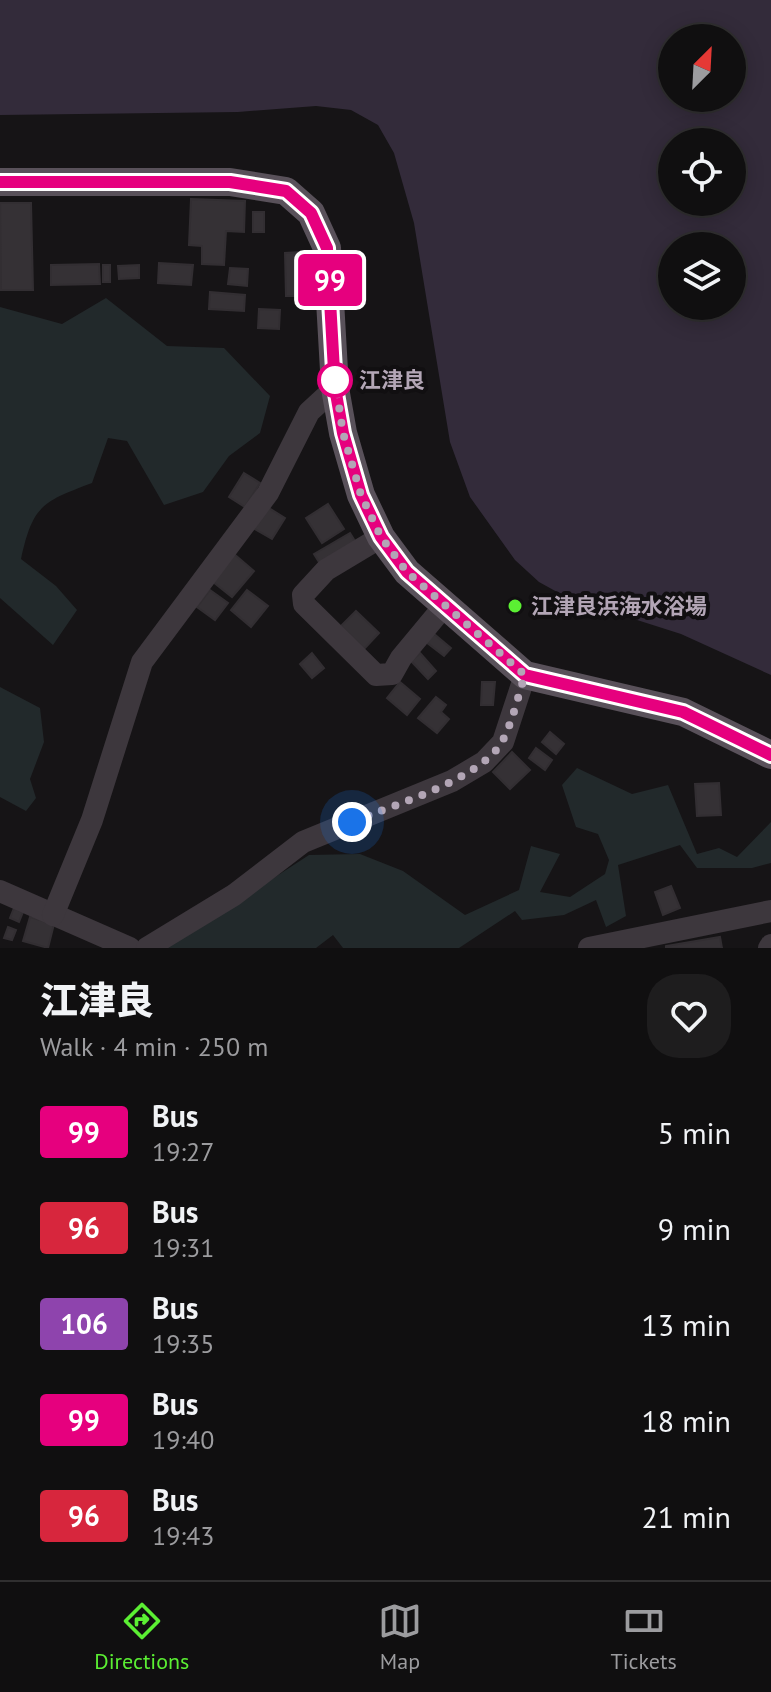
<!DOCTYPE html>
<html lang="en">
<head>
<meta charset="utf-8">
<style>
  body { margin:0; font-family:"PT Sans","Noto Sans JP",sans-serif; background:#1e1d1e; color:#f1f3f6; height:100vh; display:flex; flex-direction:column; font-size:30px; white-space:nowrap }
  * { box-sizing:border-box; margin:0 }
  p { font-size:26px; color:#9c9c9f }
  .icon { flex:none; width:44px; height:44px; fill:none; stroke:currentColor; stroke-width:2; stroke-linecap:round; stroke-linejoin:round }
  .map { position:relative; height:948px; overflow:hidden }
  .sheet { display:flex; flex-direction:column; background:#100f10; flex:1 }
  .sheet>* { flex:none }
  .badge { padding:0 16px; border-radius:6px; font-size:28px; line-height:52px }
  .needle { width:52px; rotate:24deg }
  .buttons { position:absolute; left:658px; top:24px; display:grid; gap:16px }
  .buttons a { display:grid; place-items:center; width:88px; height:88px; border-radius:50%; background:#100f10; box-shadow:0 4px 20px #0003,0 0 0 2px #302f30; font-size:40px }
  .you { position:absolute; width:40px; height:40px; margin:-20px; border:6px solid #fff; border-radius:50%; background:#1a73e8; box-shadow:0 0 0 12px #1a73e833 }
  .map>.badge { position:absolute; translate:-50% -50%; box-shadow:0 0 0 4px #fff }
  .round { display:grid; place-items:center; flex:none; width:84px; height:84px; border-radius:32px; background:#1e1d1e }
  .head { display:flex; align-items:center; justify-content:space-between; height:136px; padding:0 40px }
  h1 { font-size:38px; font-weight:800; line-height:60px }
  ul { padding:0; list-style:none }
  li { display:flex; align-items:center; gap:24px; height:96px; padding:0 40px }
  li div { flex:1 }
  li b { display:block; font-size:30px }
  li em { font-style:normal }
  li .badge { min-width:88px; font-weight:700; text-align:center }
  .dock { display:flex; justify-content:space-around; align-items:center; height:112px; border-top:2px solid #302f30; background:#100f10; font-size:22px; color:#9c9c9f }
  .dock a { display:grid; justify-items:center; gap:4px }
  .dock .selected { color:#5bef33 }
  .map>svg:first-child { display:block }
  .green { fill:#22292b }
  .water { fill:#332b3a; fill-rule:evenodd }
  .building { fill:#353135; stroke:#322e32; stroke-width:2 }
  .lines { fill:none; stroke-linecap:round; stroke-linejoin:round }
  .minor { stroke:#3d373d; stroke-width:22 }
  .major { stroke:#59515a; stroke-width:28 }
  .line-casing { stroke:#fff; stroke-width:18 }
  .line { stroke:#e6007e; stroke-width:12 }
  .walk { stroke:#b3a6b6; stroke-width:8; stroke-dasharray:0 14.4 }
  .stop-dot { fill:#fff; stroke:#e6007e; stroke-width:4 }
  .poi-dot { fill:#5bef33; stroke:#110f11; stroke-width:3 }
  .labels { text-anchor:middle; dominant-baseline:central; stroke-width:8; stroke-linejoin:round; paint-order:stroke }
  .stop-label { font-size:22px; font-weight:bold; fill:#b3a6b6; stroke:#110f11; text-anchor:start }
  .poi-label { font-size:22px; font-weight:bold; fill:#b3a6b6; stroke:#110f11; text-anchor:start }
</style>
</head>
<body>
<div class="map">
<svg width="771" height="948" viewBox="0 0 771 948">
  <rect width="100%" height="100%" fill="#161416"/>
  <!-- green -->
  <g class="green">
    <path d="M106,298L167,346L224,348L270,396L260,433L229,456L203,492L164,505L127,441L108,438L92,483C42,502 33,505 21,559L56,586L77,610L53,645L0,598V307L62,324Z"/>
    <polygon points="0,687 40,708 44,742 30,779 36,798 26,811 0,797"/>
    <polygon points="577,768 632,794 668,785 697,854 719,848 737,857 771,822 771,863 752,868 697,868 680,845 618,865 626,916 606,927 596,900 564,915 522,920 515,911 459,948 343,948 333,935 316,948 166,948 309,855 360,854 403,871 465,915 519,890 531,846 560,854 540,892 570,897 605,874 609,860 598,834 576,827 562,785"/>
  </g>
  <!-- water -->
  <path class="water" d="M0,0H771V675L681,634L568,598L539,582L515,560L470,497L450,442L414,223L394,153L378,125L351,110L316,106L238,112L0,115ZM672,38H732V98H672ZM672,142H732V202H672ZM672,246H732V306H672Z"/>
  <!-- building -->
  <g class="building">
    <polygon points="191,199 245,201 244,232 226,231 224,265 202,264 202,246 189,245"/>
    <polygon points="0,203 31,203 33,290 1,290"/>
    <rect x="253" y="212" width="11" height="20"/>
    <polygon points="300,252 300,296 286,296 285,253"/>
    <polygon points="159,263 193,265 191,285 158,283"/>
    <polygon points="99,264 100,284 51,285 51,265"/>
    <rect x="103" y="265" width="7" height="17"/>
    <polygon points="139,265 139,278 119,279 118,266"/>
    <polygon points="230,268 248,269 247,286 228,284"/>
    <polygon points="210,292 245,295 244,311 209,309"/>
    <polygon points="259,309 280,310 279,329 258,328"/>
    <polygon points="244,473 260,483 245,507 229,497"/>
    <polygon points="328,504 344,529 322,543 306,518"/>
    <polygon points="264,505 285,518 272,539 251,527"/>
    <polygon points="350,533 358,546 322,567 314,554"/>
    <polygon points="234,554 254,571 232,597 212,581"/>
    <polygon points="210,590 228,603 215,620 197,607"/>
    <polygon points="247,590 268,606 251,627 231,610"/>
    <polygon points="356,611 379,633 364,649 341,626"/>
    <polygon points="433,633 451,648 444,656 426,642"/>
    <polygon points="312,653 324,668 312,678 300,664"/>
    <polygon points="420,653 436,671 428,679 411,661"/>
    <polygon points="400,682 420,699 407,715 387,698"/>
    <polygon points="482,682 495,682 493,705 481,705"/>
    <polygon points="436,697 446,705 441,712 449,719 437,733 418,718"/>
    <polygon points="550,732 564,744 556,754 542,742"/>
    <polygon points="536,748 552,760 545,770 529,758"/>
    <polygon points="512,752 530,770 510,789 493,772"/>
    <polygon points="719,783 721,815 697,816 695,784"/>
    <polygon points="671,886 680,908 663,915 655,892"/>
    <polygon points="14,908 23,912 19,922 10,918"/>
    <polygon points="30,917 54,924 48,948 23,941"/>
    <polygon points="8,927 16,930 12,940 4,938"/>
    <polygon points="720,937 722,948 666,948 666,946"/>
  </g>
  <g class="lines">
    <!-- minor -->
    <g class="minor">
      <polyline points="381,537 326,570 303,595 304,604 376,675 392,674 401,658 445,605"/>
      <polyline points="0,891 130,948"/>
      <polyline points="53,915 92,820 142,662 268,493 309,412 335,388"/>
      <polyline points="147,948 234,895 303,842 452,781 484,762 503,742 525,675"/>
      <polyline points="589,948 771,911"/>
      <polyline points="769,948 771,945"/>
    </g>
    <!-- major -->
    <polyline class="major" points="0,182 230,182 286,191 311,213 327,248 335,388 343,433 361,495 381,537 407,572 525,675 683,712 771,755"/>
  </g>
  <g class="lines">
    <defs>
      <polyline id="line" points="0,182 230,182 286,191 311,213 327,248 335,388 343,433 361,495 381,537 407,572 525,675 683,712 771,755"/>
    </defs>
    <!-- line casing -->
    <use href="#line" class="line-casing"/>
    <!-- line -->
    <use href="#line" class="line"/>
    <!-- walk -->
    <path class="walk" d="M335,380L343,433L361,495L381,537L407,572L525,675C518,696 513,720 503,740C483,779 393,805 352,822"/>
  </g>
  <!-- markers -->
  <circle class="stop-dot" cx="335" cy="380" r="16"/>
  <circle class="poi-dot" cx="515" cy="606" r="8"/>
  <g class="labels">
    <!-- stop labels -->
    <g class="stop-label">
      <text x="359" y="380">江津良</text>
    </g>
    <!-- poi labels -->
    <g class="poi-label">
      <text x="531" y="606">江津良浜海水浴場</text>
    </g>
  </g>
</svg>
<div class="buttons">
<a><svg class="needle" viewBox="-14 -14 28 28"><path d="M0-13l5 13h-10z" fill="#e53935"/><path d="M0 13l5-13h-10z" fill="#9c9c9f"/></svg></a>
<a><svg class="icon" aria-label="locate" viewBox="0 0 24 24"><circle cx="12" cy="12" r="6"/><path d="M12 2v4M12 18v4M2 12h4M18 12h4"/></svg></a>
<a><svg class="icon" aria-label="layers" viewBox="0 0 24 24"><path d="M12 4l9 5-9 5-9-5zM3 14l9 5 9-5"/></svg></a>
</div>
<div class="you" style="left:352px;top:822px"></div>
<b class="badge" style="left:330px;top:280px;background:#e6007e;color:#fff">99</b>
</div>
<section class="sheet">
<div class="head"><div><h1>江津良</h1><p>Walk · 4 min · 250 m</p></div><a class="round"><svg class="icon" aria-label="heart" viewBox="0 0 24 24"><path d="M12 20l-8-8c-3-5 5-10 8-4 3-6 11-1 8 4z"/></svg></a></div>
<ul>
<li><span class="badge" style="background:#e6007e;color:#fff">99</span><div><b>Bus</b><p>19:27</p></div><em>5 min</em></li>
<li><span class="badge" style="background:#d7263d;color:#fff">96</span><div><b>Bus</b><p>19:31</p></div><em>9 min</em></li>
<li><span class="badge" style="background:#8e44ad;color:#fff">106</span><div><b>Bus</b><p>19:35</p></div><em>13 min</em></li>
<li><span class="badge" style="background:#e6007e;color:#fff">99</span><div><b>Bus</b><p>19:40</p></div><em>18 min</em></li>
<li><span class="badge" style="background:#d7263d;color:#fff">96</span><div><b>Bus</b><p>19:43</p></div><em>21 min</em></li>
</ul>
</section>
<nav class="dock">
<a class="selected"><svg class="icon" aria-label="directions" viewBox="0 0 24 24"><path d="M12 3l9 9-9 9-9-9zM9 14v-3h6M13 9l2 2-2 2"/></svg>Directions</a>
<a><svg class="icon" aria-label="map" viewBox="0 0 24 24"><path d="M3 6l6-2 6 2 6-2v14l-6 2-6-2-6 2zM9 4v14M15 6v14"/></svg>Map</a>
<a><svg class="icon" aria-label="tickets" viewBox="0 0 24 24"><path d="M3 7h18v10H3zM15 7v10"/></svg>Tickets</a>
</nav>
</body>
</html>
